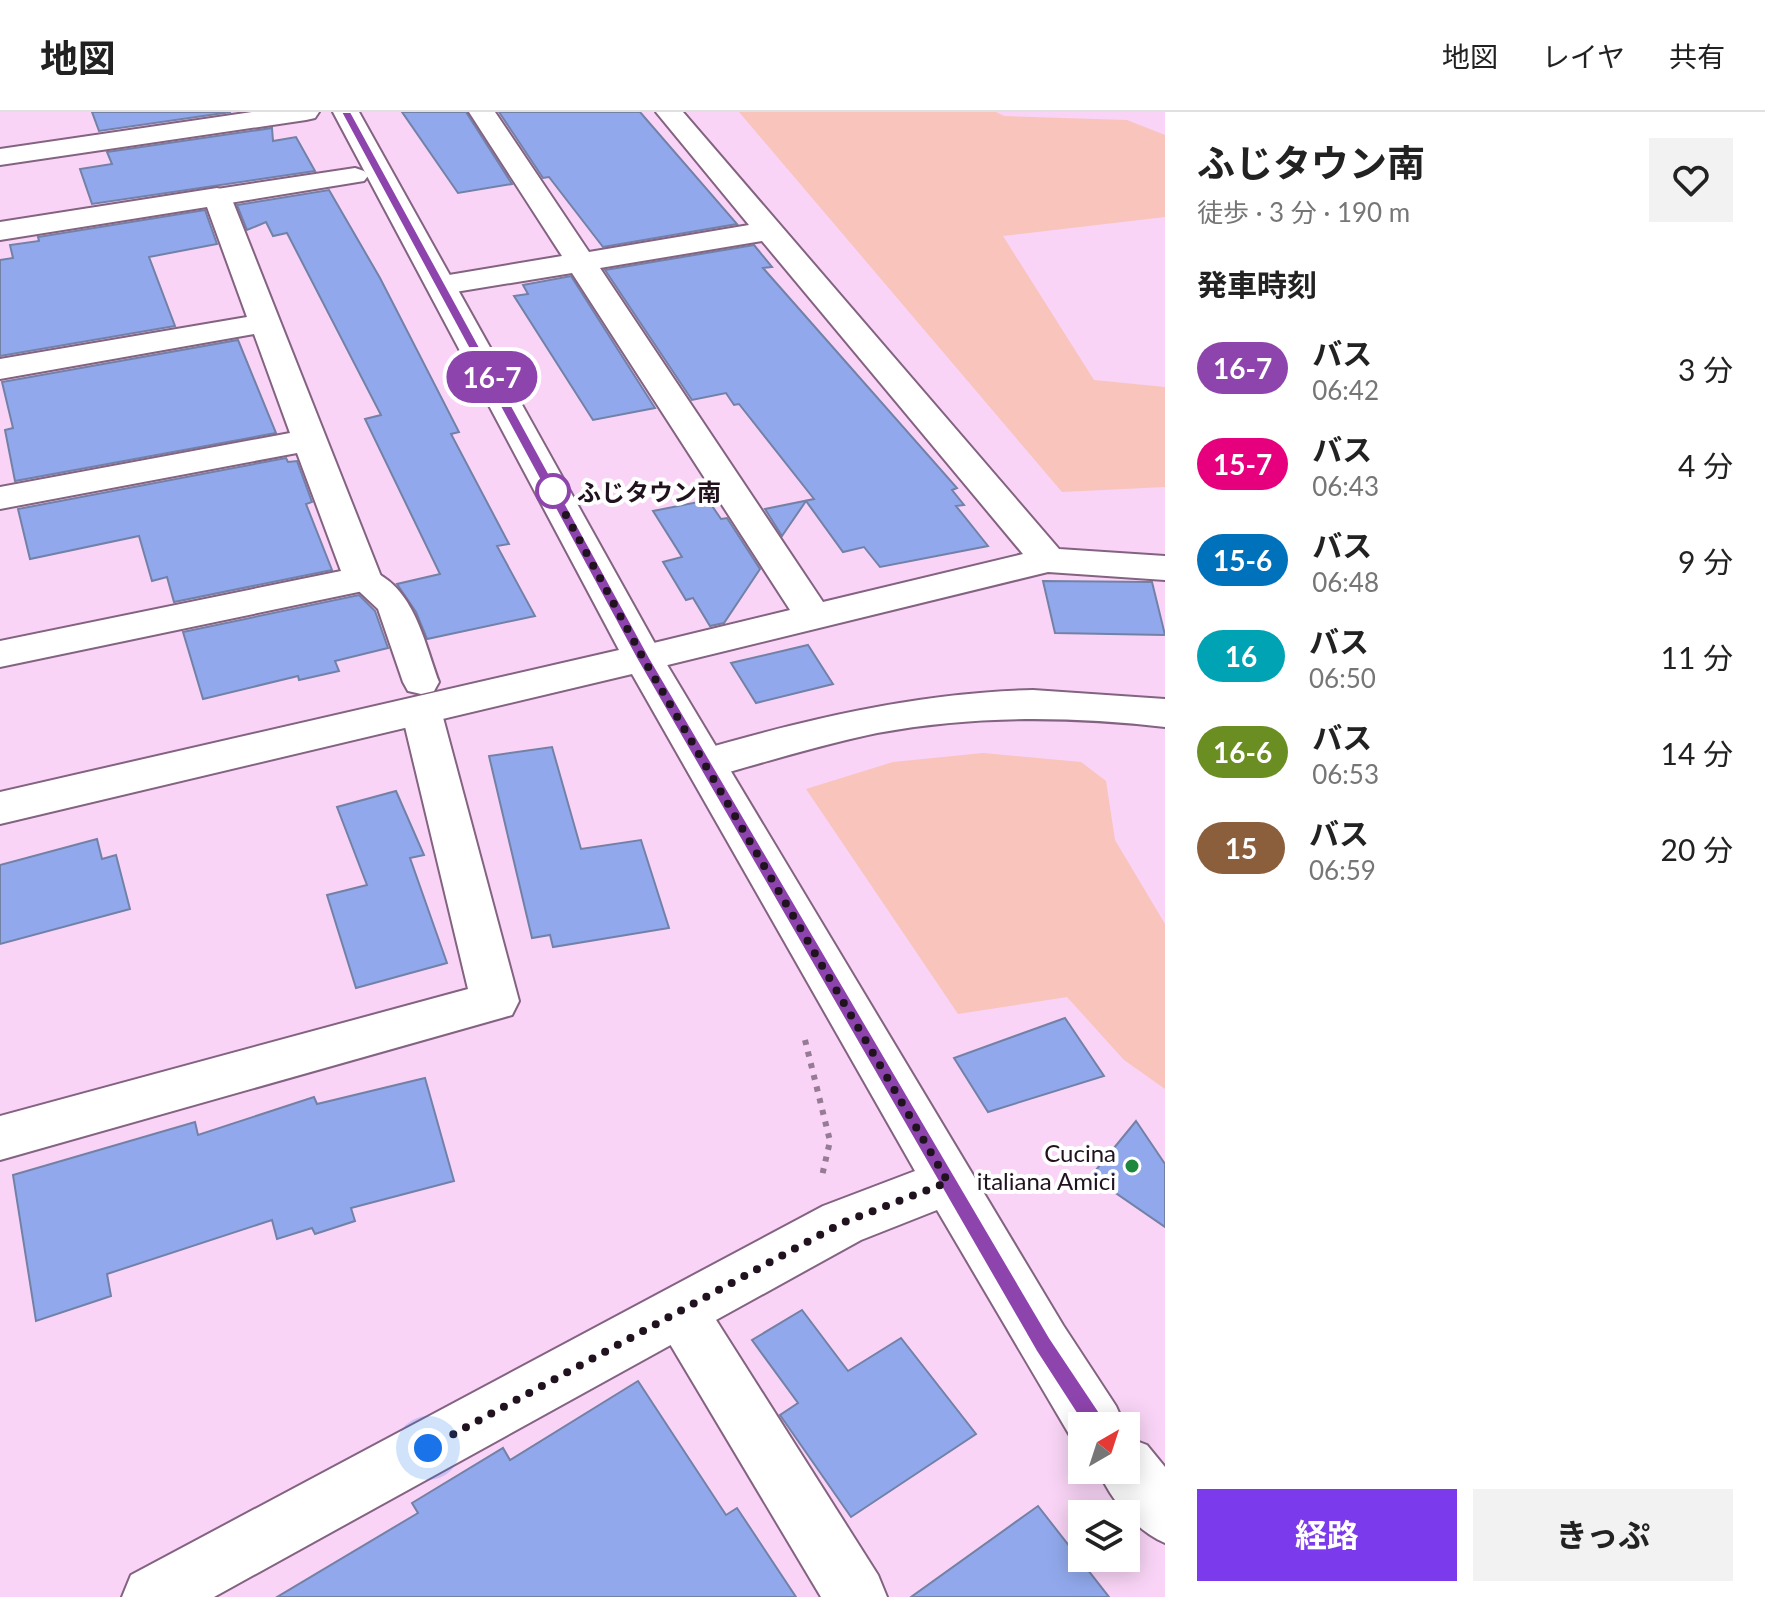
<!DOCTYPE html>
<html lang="ja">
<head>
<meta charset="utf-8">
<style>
  body { margin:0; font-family:Lato,"Noto Sans JP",sans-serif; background:#f2f2f2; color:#222; height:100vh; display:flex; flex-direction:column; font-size:30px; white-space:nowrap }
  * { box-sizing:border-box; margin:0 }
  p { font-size:26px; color:#767676 }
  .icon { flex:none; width:44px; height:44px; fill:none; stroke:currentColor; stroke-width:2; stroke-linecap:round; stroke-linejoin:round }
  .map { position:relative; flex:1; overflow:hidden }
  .drawer { display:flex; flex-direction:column; background:#fff; width:600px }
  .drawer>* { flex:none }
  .badge { padding:0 16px; border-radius:26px; font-size:28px; line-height:52px }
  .needle { width:52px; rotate:39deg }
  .fabs { position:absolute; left:1068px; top:1300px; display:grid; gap:16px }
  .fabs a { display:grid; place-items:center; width:72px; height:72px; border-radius:0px; background:#fff; box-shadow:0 4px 20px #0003; font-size:40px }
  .you { position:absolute; width:40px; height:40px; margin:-20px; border:6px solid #fff; border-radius:50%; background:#1a73e8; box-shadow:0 0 0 12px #1a73e833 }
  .map>.badge { position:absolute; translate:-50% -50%; box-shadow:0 0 0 4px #fff }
  h2 { padding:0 32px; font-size:30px; line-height:72px }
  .round { display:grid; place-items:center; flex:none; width:84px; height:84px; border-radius:0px; background:#f2f2f2 }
  .overview { display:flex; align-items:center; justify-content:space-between; height:136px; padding:0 32px }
  h1 { font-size:38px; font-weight:700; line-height:60px }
  .primary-button { display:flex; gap:16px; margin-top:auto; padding:16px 32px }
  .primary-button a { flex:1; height:92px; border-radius:0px; background:#7c3aed; color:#fff; font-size:32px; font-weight:700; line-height:92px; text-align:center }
  .primary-button a+a { background:#f2f2f2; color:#222 }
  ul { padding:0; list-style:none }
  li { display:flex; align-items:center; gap:24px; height:96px; padding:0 32px }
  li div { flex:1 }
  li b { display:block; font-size:30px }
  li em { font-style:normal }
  li .badge { min-width:88px; font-weight:700; text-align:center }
  header { display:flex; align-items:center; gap:48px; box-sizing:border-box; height:112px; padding:0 40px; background:#fff; border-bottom:2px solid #e0e0e0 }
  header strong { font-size:38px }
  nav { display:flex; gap:44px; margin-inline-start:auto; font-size:28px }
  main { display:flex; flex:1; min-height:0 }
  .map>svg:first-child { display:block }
  .green { fill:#f8c4bc }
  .building { fill:#91a9ec; stroke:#7381a7; stroke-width:2 }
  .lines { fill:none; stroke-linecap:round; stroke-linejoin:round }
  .pedestrian-casing { stroke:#836381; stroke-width:4 }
  .minor-casing { stroke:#836381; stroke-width:4 }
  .tertiary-casing { stroke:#836381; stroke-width:4 }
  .path { stroke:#957b93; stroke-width:6; stroke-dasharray:5 7; stroke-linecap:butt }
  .pedestrian { fill:#fff; fill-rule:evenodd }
  .minor { fill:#fff; fill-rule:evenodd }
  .tertiary { fill:#fff; fill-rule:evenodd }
  .line { fill:#8e44ad; stroke:#fff; stroke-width:2 }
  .walk { stroke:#20131f; stroke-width:8; stroke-dasharray:0 14.4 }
  .stop-dot { fill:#fff; stroke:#8e44ad; stroke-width:4 }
  .poi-dot { fill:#1d873d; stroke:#fff; stroke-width:3 }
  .labels { text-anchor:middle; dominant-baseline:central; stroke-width:8; stroke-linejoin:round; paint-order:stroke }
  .stop-label { font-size:24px; font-weight:bold; fill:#20131f; stroke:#fff; text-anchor:start }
  .poi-label { font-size:24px; fill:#20131f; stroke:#fff; text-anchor:end }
</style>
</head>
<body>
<header>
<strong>地図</strong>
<nav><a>地図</a><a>レイヤ</a><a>共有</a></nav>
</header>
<main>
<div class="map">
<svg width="1165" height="1485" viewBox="0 0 1165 1485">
  <rect width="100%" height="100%" fill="#f9d4f6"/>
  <!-- green -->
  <g class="green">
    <polygon points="739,0 996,0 1004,4 1127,8 1165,23 1165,105 1003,124 1094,268 1165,275 1165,375 1062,380"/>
    <polygon points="983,641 1081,650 1106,669 1115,728 1165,812 1165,977 1124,948 1067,885 958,902 806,677 893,650"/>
  </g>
  <!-- building -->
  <g class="building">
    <polygon points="92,0 231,0 99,19"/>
    <polygon points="402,0 466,0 512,72 458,81"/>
    <polygon points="499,0 640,0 737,112 603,135 549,65 543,66"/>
    <polygon points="272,16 273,29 296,25 315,59 92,92 80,57 112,52 107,40"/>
    <polygon points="329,78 380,166 459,320 451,322 509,432 497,434 535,504 427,527 416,500 397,472 440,462 365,307 381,303 287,121 273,124 266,110 247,118 237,93"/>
    <polygon points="205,98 217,132 149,145 175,214 0,244 0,148 13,146 10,133 39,129 38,125"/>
    <polygon points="754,133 772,155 763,156 957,376 952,378 964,393 956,394 988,434 880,455 864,435 843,440 806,389 782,424 765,397 814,387 739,292 734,293 726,281 692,288 605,158"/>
    <polygon points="571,164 655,296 593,308 514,184 528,182 523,173"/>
    <polygon points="238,228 276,321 15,369 5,318 13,316 2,270"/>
    <polygon points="286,346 288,350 297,349 312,390 306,392 332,458 174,490 167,465 152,469 139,424 30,447 18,397"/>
    <polygon points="708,388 721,407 727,406 760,457 724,511 710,514 693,486 686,488 663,450 682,445 653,399"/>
    <polygon points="1043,469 1152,470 1165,523 1055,521"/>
    <polygon points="359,483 375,499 388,536 335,549 339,559 299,568 298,564 203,587 183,520"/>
    <polygon points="808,533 833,572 756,591 731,551"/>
    <polygon points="552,635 581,737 641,728 669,816 553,835 550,823 532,826 489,644"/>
    <polygon points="396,679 424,743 410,746 447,851 356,876 327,783 367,773 337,695"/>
    <polygon points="97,727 102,747 116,743 130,797 0,832 0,753"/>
    <polygon points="1065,906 1104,964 988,1000 954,946"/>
    <polygon points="425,966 454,1069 351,1096 355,1109 315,1122 312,1116 277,1127 272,1108 107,1162 111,1184 36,1209 13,1063 195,1010 198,1023 314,985 317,992"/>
    <polygon points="1136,1009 1165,1052 1165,1115 1091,1064"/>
    <polygon points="802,1198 848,1259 901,1226 976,1322 851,1405 780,1303 798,1291 752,1228"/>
    <polygon points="638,1269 726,1403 737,1396 796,1485 277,1485 418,1401 412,1391 503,1336 510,1348"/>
    <polygon points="1038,1394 1109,1485 911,1485"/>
  </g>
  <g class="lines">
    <defs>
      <g id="pedestrian">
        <polygon points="355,56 364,59 368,64 364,69 217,93 204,85 217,77"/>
        <path d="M363,456C413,469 423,527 439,570L434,579L421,582L408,579L403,570L378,497L346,467L351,459Z"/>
      </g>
      <g id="minor">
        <path d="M469,0H495L589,140L749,113L656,0H683L1059,437L1165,444V468L1048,460L643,559L629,555L623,546L629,537L790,498L572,161L443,182L432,179L428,173L432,167L443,164L562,144ZM762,129L1023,442L823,490L600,156Z"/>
        <polygon points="217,76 227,79 231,85 382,467 376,476 363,479 0,555 0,529 341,459 297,341 0,397 0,375 290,321 254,222 0,267 0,247 247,205 207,95 0,128 0,110"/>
        <path d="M1033,578L1165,587V615C1069,604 973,603 877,621C819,633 762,651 705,667L690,663L684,652L690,641C803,608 915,581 1033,578Z"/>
        <polygon points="421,584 435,588 441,598 519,889 512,903 0,1048 0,1004 468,877 401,598 407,588"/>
        <polygon points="680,1173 699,1181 878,1463 887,1485 821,1485 661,1217 653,1199 661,1181"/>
      </g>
      <g id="tertiary">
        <polygon points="252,0 319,0 315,6 306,8 0,53 0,37"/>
        <polygon points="333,0 359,0 663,546 1063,1213 1116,1294 1125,1314 1082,1314 1082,1337 1076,1334 937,1098 861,1128 214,1485 122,1485 131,1463 823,1094 915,1059 632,562 0,712 0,680 619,538"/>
        <path d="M1126,1325L1147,1333L1165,1355V1431C1135,1418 1111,1388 1098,1358H1126Z"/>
      </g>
    </defs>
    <!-- pedestrian casing -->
    <use href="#pedestrian" class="pedestrian-casing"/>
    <!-- minor casing -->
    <use href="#minor" class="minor-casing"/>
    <!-- tertiary casing -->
    <use href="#tertiary" class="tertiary-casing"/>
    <!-- path -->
    <polyline class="path" points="805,928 830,1029 822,1064"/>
    <!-- pedestrian -->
    <use href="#pedestrian" class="pedestrian"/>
    <!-- minor -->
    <use href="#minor" class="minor"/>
    <!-- tertiary -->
    <use href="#tertiary" class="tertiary"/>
  </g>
  <!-- line -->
  <polygon class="line" points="341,0 351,0 650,546 1050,1226 1104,1307 1107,1314 1104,1321 1097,1324 1089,1321 1036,1239 636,546"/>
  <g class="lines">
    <!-- walk -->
    <polyline class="walk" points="428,1336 842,1111 948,1070 643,546 553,379"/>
  </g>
  <!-- markers -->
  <circle class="stop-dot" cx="553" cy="379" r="16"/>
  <circle class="poi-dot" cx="1132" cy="1054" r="8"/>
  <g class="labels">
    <!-- stop labels -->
    <g class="stop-label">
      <text x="577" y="379">ふじタウン南</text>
    </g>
    <!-- poi labels -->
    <g class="poi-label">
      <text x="1116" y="1040">Cucina<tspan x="1116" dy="28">italiana Amici</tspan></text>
    </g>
  </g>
</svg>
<div class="fabs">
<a><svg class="needle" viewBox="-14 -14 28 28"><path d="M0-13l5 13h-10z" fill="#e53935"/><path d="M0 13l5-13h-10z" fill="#767676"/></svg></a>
<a><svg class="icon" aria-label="layers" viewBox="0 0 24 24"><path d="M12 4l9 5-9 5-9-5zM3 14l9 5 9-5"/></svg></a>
</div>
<div class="you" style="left:428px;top:1336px"></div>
<b class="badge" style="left:492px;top:265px;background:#8e44ad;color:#fff">16-7</b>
</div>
<section class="drawer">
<div class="overview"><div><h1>ふじタウン南</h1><p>徒歩 · 3 分 · 190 m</p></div><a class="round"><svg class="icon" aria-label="heart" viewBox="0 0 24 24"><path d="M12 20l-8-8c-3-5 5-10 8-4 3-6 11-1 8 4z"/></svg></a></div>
<h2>発車時刻</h2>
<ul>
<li><span class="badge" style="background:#8e44ad;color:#fff">16-7</span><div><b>バス</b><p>06:42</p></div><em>3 分</em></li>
<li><span class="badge" style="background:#e6007e;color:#fff">15-7</span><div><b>バス</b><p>06:43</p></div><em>4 分</em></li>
<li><span class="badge" style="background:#0072bc;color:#fff">15-6</span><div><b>バス</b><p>06:48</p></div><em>9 分</em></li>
<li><span class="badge" style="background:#00a3b4;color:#fff">16</span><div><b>バス</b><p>06:50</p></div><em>11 分</em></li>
<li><span class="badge" style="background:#6b8e23;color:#fff">16-6</span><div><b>バス</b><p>06:53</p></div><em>14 分</em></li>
<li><span class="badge" style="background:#8b5e3c;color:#fff">15</span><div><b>バス</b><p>06:59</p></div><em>20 分</em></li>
</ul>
<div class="primary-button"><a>経路</a><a>きっぷ</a></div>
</section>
</main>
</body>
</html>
